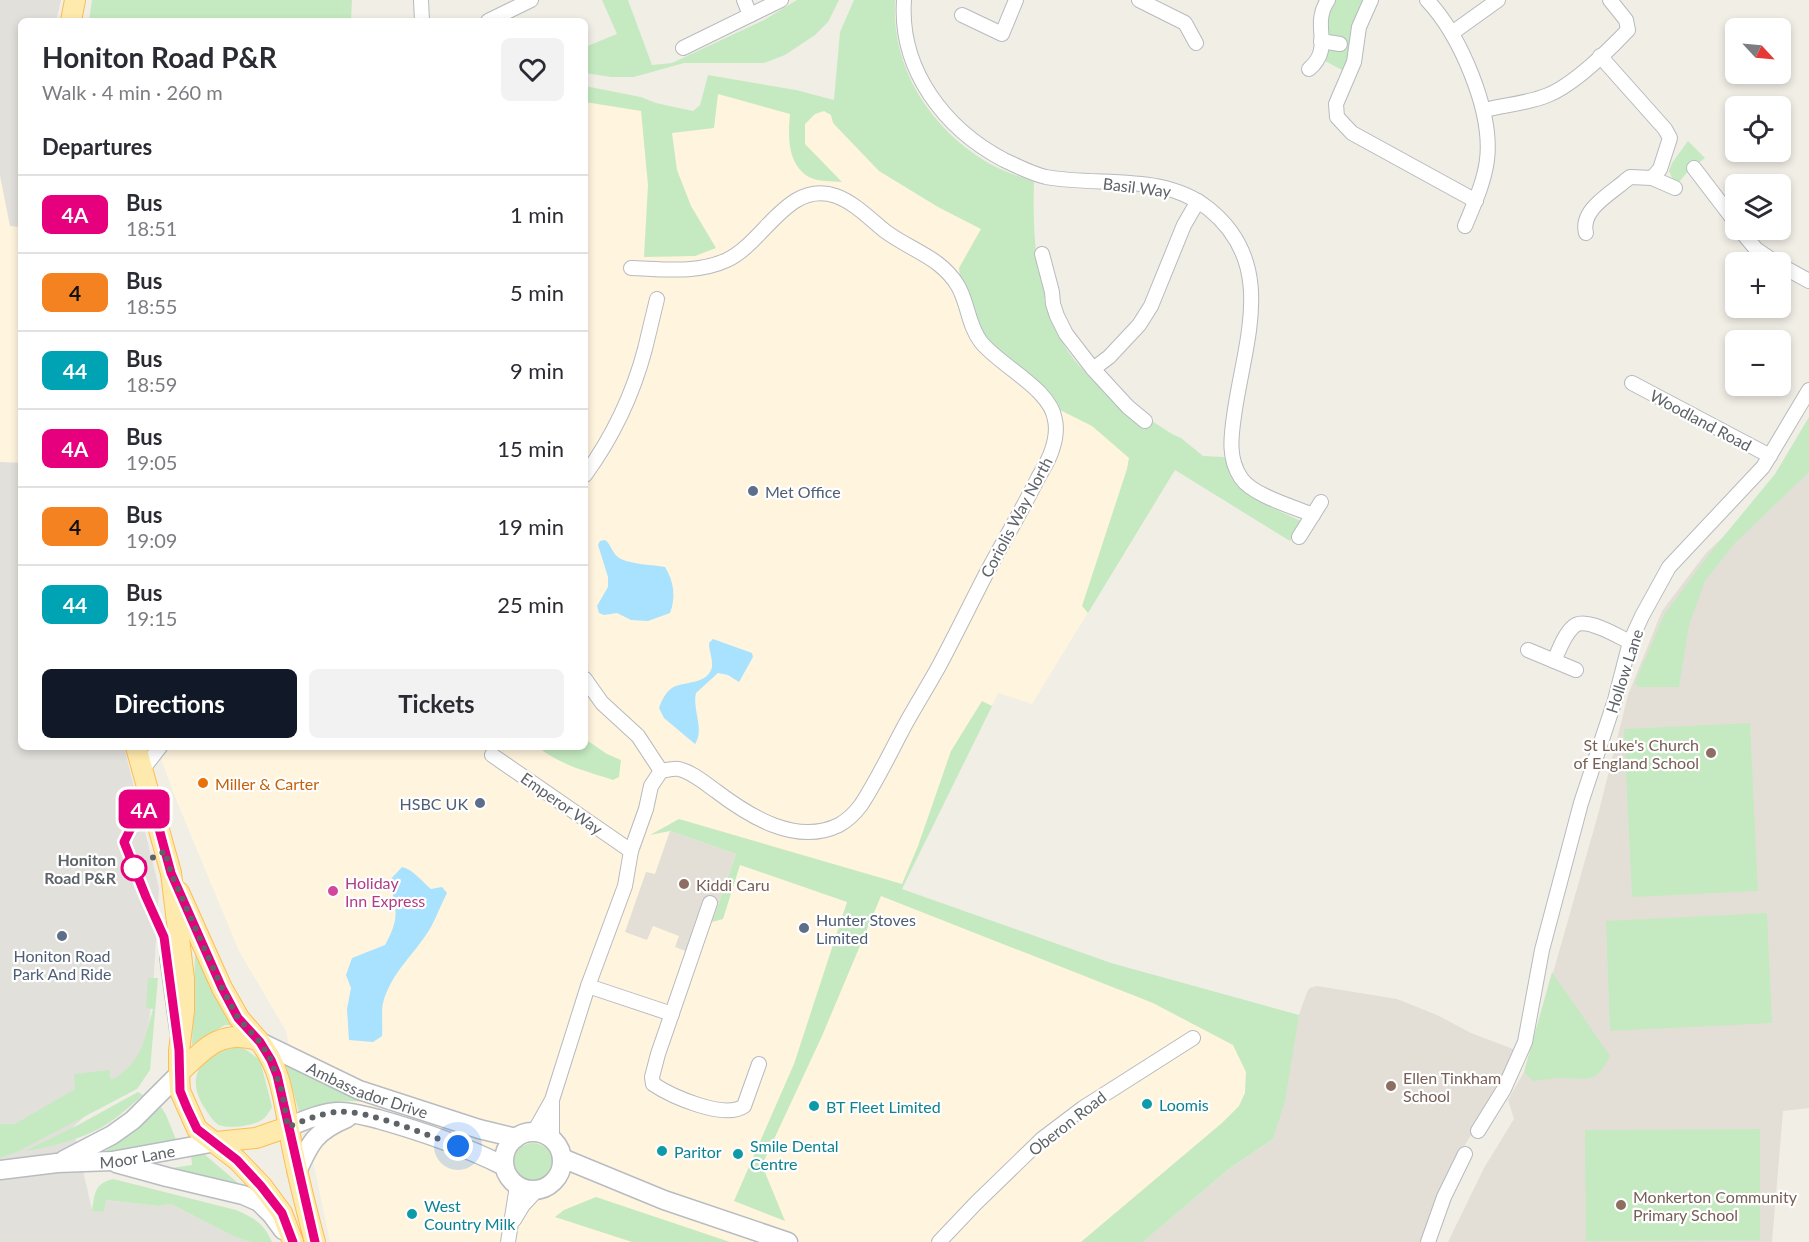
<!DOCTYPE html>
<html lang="en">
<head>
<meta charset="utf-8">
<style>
  body { margin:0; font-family:Lato,sans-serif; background:#f2f2f3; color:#2b2b33; height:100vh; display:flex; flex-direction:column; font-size:22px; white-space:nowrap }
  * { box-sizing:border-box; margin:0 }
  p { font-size:20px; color:#7c7c81 }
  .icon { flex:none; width:33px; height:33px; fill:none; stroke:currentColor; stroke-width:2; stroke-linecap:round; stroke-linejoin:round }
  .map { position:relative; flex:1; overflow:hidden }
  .side { position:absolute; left:18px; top:18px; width:570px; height:732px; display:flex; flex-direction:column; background:#fff; border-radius:9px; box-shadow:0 3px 9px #0003 }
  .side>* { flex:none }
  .badge { padding:0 12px; border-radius:9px; font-size:21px; line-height:39px }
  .needle { width:39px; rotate:116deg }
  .fabs { position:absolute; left:1725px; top:18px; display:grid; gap:12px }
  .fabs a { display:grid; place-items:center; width:66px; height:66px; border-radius:9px; background:#fff; box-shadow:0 3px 9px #0003; font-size:30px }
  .you { position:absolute; width:30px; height:30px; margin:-15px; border:4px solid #fff; border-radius:50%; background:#1a73e8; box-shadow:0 0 0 9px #1a73e833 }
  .map>.badge { position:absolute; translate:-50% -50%; box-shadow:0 0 0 3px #fff }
  h2 { padding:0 24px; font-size:22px; line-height:54px }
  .round { display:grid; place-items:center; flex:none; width:63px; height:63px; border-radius:9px; background:#f2f2f3 }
  .head { display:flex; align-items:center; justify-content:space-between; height:102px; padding:0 24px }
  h1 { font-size:28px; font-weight:700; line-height:45px }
  .action { display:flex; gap:12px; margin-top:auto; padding:12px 24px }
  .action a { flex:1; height:69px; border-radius:9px; background:#111827; color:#fff; font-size:24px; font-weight:700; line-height:69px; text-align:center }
  .action a+a { background:#f2f2f3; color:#2b2b33 }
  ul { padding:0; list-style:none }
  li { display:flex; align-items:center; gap:18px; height:78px; padding:0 24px; border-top:2px solid #e1e1e2 }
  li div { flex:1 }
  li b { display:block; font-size:22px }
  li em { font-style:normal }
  li .badge { min-width:66px; font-weight:700; text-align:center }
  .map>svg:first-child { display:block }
  .commercial { fill:#fff4dd }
  .industrial { fill:#e2e0db }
  .education { fill:#e3dfd7 }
  .green { fill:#c5eac1 }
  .water { fill:#a8e2ff }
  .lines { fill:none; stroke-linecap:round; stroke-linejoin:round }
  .minor-casing { stroke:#b7babe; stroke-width:16 }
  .secondary-casing { stroke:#b8bcc1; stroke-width:21 }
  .primary-casing { stroke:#fdbd53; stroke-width:22 }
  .minor { stroke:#fff; stroke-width:14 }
  .secondary { stroke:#fff; stroke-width:18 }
  .primary { stroke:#ffeaad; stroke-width:20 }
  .line-casing { stroke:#fff; stroke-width:14 }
  .line { stroke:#e6007e; stroke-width:9 }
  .walk { stroke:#5e6368; stroke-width:6; stroke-dasharray:0 10.8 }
  .service-dot { fill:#5c6f8a; stroke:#fff; stroke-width:2 }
  .education-dot { fill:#8d6e63; stroke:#fff; stroke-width:2 }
  .food-dot { fill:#e8710a; stroke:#fff; stroke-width:2 }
  .stop-dot { fill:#fff; stroke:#e6007e; stroke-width:3 }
  .hotel-dot { fill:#d1479c; stroke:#fff; stroke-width:2 }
  .culture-dot { fill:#0f9aa8; stroke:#fff; stroke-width:2 }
  .labels { text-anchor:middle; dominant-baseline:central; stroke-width:4.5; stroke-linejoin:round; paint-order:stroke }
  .street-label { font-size:16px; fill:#5e6368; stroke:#fff }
  .service-label { font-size:16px; fill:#4e5e75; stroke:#fff; text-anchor:start }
  .education-label { font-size:16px; fill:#785e54; stroke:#fff; text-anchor:start }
  .food-label { font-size:16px; fill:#c56008; stroke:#fff; text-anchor:start }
  .stop-label { font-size:16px; font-weight:bold; fill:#5e6368; stroke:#fff; text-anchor:end }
  .hotel-label { font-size:16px; fill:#b23c85; stroke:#fff; text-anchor:start }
  .culture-label { font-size:16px; fill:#0d838f; stroke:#fff; text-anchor:start }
</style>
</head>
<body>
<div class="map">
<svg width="1809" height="1242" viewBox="0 0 1809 1242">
  <rect width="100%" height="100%" fill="#f1eee6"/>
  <!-- commercial -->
  <g class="commercial">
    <polygon points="708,75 796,90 1013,227 989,278 1175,470 1032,704 998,693 902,889 1153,1003 1233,1045 1246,1072 1245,1093 1239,1106 1222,1123 1081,1242 330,1242 286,1031 239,951 173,792 157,747 585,747 585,86 641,97 656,103 693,111 700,105"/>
    <polygon points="0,175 10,226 21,227 21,463 0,462"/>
  </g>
  <!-- industrial -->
  <g class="industrial">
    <polygon points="0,0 61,0 56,21 21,21 21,227 10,226 0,175"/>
    <polygon points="0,462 21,463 21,747 124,747 159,888 153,991 144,1062 73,1127 92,1210 104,1212 105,1200 159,1206 171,1204 233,1236 250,1242 0,1242"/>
  </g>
  <!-- education -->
  <g class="education">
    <polygon points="1809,436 1809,1108 1783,1111 1772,1242 1448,1242 1484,1168 1514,1119 1508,1100 1524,1072 1534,1040 1599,811 1628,695 1662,611 1706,553 1766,497"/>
    <polygon points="670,831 736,854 712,922 701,918 688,952 675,947 679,936 653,926 647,940 625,932 646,872 655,874"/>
    <polygon points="1317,986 1397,999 1437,1015 1471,1033 1513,1049 1513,1057 1484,1114 1444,1179 1423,1242 1143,1242 1230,1168 1273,1139 1289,1049 1299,1015 1307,992 1310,988"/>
  </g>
  <!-- green -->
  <g class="green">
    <polygon points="92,0 352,0 351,21 89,21"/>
    <polygon points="602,0 628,0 652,65 672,63 764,20 797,0 839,0 828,22 815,35 785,55 764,63 684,63 634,77 611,77 585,73 585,47 617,34"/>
    <path d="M854,0H895C891,71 934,134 996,167C1008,173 1022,177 1034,182C1033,210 1034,236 1037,263C1038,273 1044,285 1048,295L1044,299C1065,374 1113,394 1172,434L1181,438L1203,456L1224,457C1227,463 1228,474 1232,479C1244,497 1282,512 1301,521L1290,541L1175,470L1088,613L1082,606L1127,469L1129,458L1092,426L1050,405L992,348L974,327L960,277L959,268L981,229L938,207L879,171L833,123L831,115L824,111L815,114L805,124V144L842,182C833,181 817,182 809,177C787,164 788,136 790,114L718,94L714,128L672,133L677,170L691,206L716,248L695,256L644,257L648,185L641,111L585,102V86L641,97L656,103L693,111L700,105L708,75L796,90L834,100L840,32Z"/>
    <polygon points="1333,0 1367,0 1350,59 1344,71 1323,60 1327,36 1324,26"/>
    <polygon points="1688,141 1705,158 1689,170 1679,182 1673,180 1669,171 1672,163"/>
    <polygon points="1809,417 1809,472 1734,544 1705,581 1689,625 1679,687 1638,687 1635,683 1664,615 1709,554 1775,474"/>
    <polygon points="982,701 992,706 902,889 1111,963 1299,1015 1285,1101 1273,1139 1230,1168 1143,1242 1081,1242 1222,1123 1239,1106 1245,1093 1246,1072 1233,1045 1153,1003 881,896 822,1036 762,1165 785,1221 734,1201 794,1064 847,902 740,865 723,919 712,922 736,854 670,831 650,835 679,819 902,884 918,846 951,751"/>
    <polygon points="1750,723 1758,891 1632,897 1624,729"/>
    <path d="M585,739L607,754L621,760L619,777L613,780C586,771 560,765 538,747H585Z"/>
    <polygon points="1767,913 1772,1023 1610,1031 1606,921"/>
    <polygon points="195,956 199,956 209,986 232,1025 225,1025 192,1045"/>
    <path d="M1552,972L1610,1056C1596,1084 1589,1079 1562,1078C1553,1078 1543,1080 1533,1081L1524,1072Z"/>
    <path d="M148,978H158L150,1070L137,1089L19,1151L0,1158V1124H15L75,1089L74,1074L110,1070V1079H114C143,1060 144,1040 153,1009L146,1008Z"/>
    <path d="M235,1047L245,1049L260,1060L272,1107C269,1112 266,1118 260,1121C251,1126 229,1129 219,1125C213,1122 208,1113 204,1107C184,1075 203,1055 235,1047Z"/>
    <path d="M285,1063L327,1086L368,1102C343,1100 322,1102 299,1112Z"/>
    <path d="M138,1092L143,1095C132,1104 122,1114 110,1122C89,1137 50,1148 25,1151L78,1125Z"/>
    <polygon points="161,1107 166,1115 177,1142 106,1153 108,1148 138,1128"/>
    <polygon points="1760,1129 1760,1240 1586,1241 1585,1130"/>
    <circle cx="533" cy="1162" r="19"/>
    <polygon points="204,1154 245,1189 158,1170 192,1165 191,1155"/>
    <path d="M113,1179L236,1210C254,1218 264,1223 272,1242H250L233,1236L171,1204L159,1206L106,1200L104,1212L92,1211C95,1193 94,1184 113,1179Z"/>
    <polygon points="596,1197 730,1242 632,1242 555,1217 564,1210"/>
  </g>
  <!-- water -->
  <g class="water">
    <path d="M605,540C612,545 612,555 621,559C631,564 653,565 665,567C674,581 676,598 670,613L648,621L631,620L617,613L604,615L599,613L597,606L608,587V577L598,545L600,541Z"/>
    <path d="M713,639L752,653L753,657L739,682L728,675L718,673L696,693C692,709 705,730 695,744L664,718L659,708C662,700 665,693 672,688C683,681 708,685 712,667C713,659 709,651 709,643Z"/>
    <path d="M402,867C414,870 421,881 431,889L442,887L447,893C441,904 437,916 431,927C416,953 391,972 383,1003C381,1012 383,1025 382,1036L373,1042L349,1040L347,1009L351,988L346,975L352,958L385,945C400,918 397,909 389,881Z"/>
  </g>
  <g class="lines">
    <defs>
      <g id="minor">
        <polyline points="421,0 422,21"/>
        <polyline points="744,0 750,15"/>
        <path d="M904,0C899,70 945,129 1004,160C1017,166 1032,174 1046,177C1100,187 1163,172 1209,209C1278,265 1244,342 1234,416C1231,437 1228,459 1241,478C1252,495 1294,507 1313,515"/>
        <polyline points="1139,0 1185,23 1196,43"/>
        <polyline points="1371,0 1359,27 1354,62 1336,104 1337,117 1352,133 1476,201"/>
        <path d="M1427,0C1460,35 1493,111 1487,160C1484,183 1474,204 1465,226"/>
        <polyline points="962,15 1002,34 1016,0"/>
        <polyline points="488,21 531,0"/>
        <polyline points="1452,33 1498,0"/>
        <polyline points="1321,41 1340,44"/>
        <polyline points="683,48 781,0"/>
        <path d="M1309,69C1335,47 1310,26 1328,0"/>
        <path d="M1485,110C1505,105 1529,103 1548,95C1573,85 1609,50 1628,30L1626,20L1610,0"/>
        <polyline points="1694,168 1736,223"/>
        <polyline points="1652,178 1675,188"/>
        <polyline points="1740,230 1756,249 1775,262"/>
        <path d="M1586,233C1580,210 1610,194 1625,181L1630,177L1652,178L1660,169L1670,138L1665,129L1600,56"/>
        <polyline points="1042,254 1052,292 1053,304 1057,316 1066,334 1093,369"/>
        <polyline points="1780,265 1809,281"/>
        <path d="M631,268C663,269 697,274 727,260C764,243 788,179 836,196C855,203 870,219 885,231C910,250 941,257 958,286C968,303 968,325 981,342C1000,366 1051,389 1055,420C1057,429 1055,441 1052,450C1049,460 1043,469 1038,478C1022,510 1003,542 986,574C970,605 955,636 939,666C928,686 916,705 905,725C891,751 878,779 861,805C855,813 848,820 839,825C796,846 749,816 716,791C706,784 692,772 679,769C674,768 667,770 661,771"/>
        <polyline points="1632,383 1770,456"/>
        <polyline points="1145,421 1128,407 1093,369 1109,357 1139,325 1151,306 1184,225 1198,201"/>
        <path d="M585,475C612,438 633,394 645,349C649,333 653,316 657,299"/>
        <polyline points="1299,537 1321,502"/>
        <polyline points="1528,650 1576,670"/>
        <path d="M1554,661C1559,650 1564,635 1573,627C1584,615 1617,636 1630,642"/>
        <polyline points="585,679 602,703 638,736 661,771"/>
        <polyline points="492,755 631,851"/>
        <polyline points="142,770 160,747"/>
        <path d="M710,903L658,1054L652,1077L653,1084C671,1096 724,1120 744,1106L759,1064"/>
        <polyline points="167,958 177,1031"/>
        <polyline points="588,986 672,1014"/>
        <polyline points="552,1103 552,1139"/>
        <polyline points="1478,1131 1504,1089 1525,1042 1542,950 1581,803 1615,700 1630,642 1642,616 1669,567 1763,467 1809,390"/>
        <polyline points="534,1132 552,1100 588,986 625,886 631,851 646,809 651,786 661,771"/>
        <polyline points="514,1220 523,1205 537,1190"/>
        <polyline points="508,1242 517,1186"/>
        <polyline points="939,1242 976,1203 1042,1139 1083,1108 1193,1038"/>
        <polyline points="1428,1242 1444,1197 1465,1154"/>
      </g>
      <g id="secondary">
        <path id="s1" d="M260,1042L359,1090L479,1129L516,1138"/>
        <path d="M288,1127C303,1121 320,1113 337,1112C350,1111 365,1116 378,1119C421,1131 464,1146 504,1166"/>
        <circle cx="533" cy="1161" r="29"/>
        <polyline points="562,1158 664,1200 788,1242"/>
        <polyline points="64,1160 112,1135 133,1120 179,1074"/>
        <polyline points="116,1163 167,1177 243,1195 259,1202 272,1215 283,1230"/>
        <path id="s2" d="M0,1170L57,1163L112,1161L216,1142"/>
        <path d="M297,1172C310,1142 316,1131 347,1118"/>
      </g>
      <g id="primary">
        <polyline points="71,21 75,0"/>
        <polyline points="136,747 171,873 184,979 184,1011 179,1051 179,1073"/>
        <polyline points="179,892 222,988 239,1018 258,1040"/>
        <polyline points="216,1142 256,1138 288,1127"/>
        <path d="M293,1242L282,1213L262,1186L237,1160L197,1129L180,1091L179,1073C205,1048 220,1029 258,1040C284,1069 285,1114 293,1151C299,1181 307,1212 315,1242"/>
      </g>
    </defs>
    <!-- minor casing -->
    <use href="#minor" class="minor-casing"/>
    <!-- secondary casing -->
    <use href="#secondary" class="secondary-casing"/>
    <!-- primary casing -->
    <use href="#primary" class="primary-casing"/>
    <!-- minor -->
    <use href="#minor" class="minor"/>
    <!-- secondary -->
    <use href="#secondary" class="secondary"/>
    <!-- primary -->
    <use href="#primary" class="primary"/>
  </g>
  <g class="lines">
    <defs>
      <polyline id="line" points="293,1242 282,1213 261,1186 237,1160 197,1129 187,1108 180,1091 179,1050 164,937 146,897 124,842 131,828 135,825 151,799 171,873 222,988 238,1018 260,1042 271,1060 277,1075 315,1242"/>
    </defs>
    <!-- line casing -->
    <use href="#line" class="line-casing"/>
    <!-- line -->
    <use href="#line" class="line"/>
    <!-- walk -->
    <path class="walk" d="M134,868L165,851L171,873L222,988L238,1018L260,1042L271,1060L282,1092L288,1127C303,1121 321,1113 337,1112C368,1109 428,1136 458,1146"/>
  </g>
  <!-- markers -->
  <g class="service-dot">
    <circle cx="753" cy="491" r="6"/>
    <circle cx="480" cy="803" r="6"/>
    <circle cx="804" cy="928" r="6"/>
    <circle cx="62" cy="936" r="6"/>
  </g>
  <g class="education-dot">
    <circle cx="1711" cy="753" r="6"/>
    <circle cx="684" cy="884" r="6"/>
    <circle cx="1391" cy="1086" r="6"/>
    <circle cx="1621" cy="1205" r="6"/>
  </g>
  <circle class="food-dot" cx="203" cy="783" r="6"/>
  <circle class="stop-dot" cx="134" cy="868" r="12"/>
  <circle class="hotel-dot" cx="333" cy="891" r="6"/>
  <g class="culture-dot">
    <circle cx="1147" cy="1104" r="6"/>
    <circle cx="814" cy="1106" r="6"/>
    <circle cx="662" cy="1151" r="6"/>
    <circle cx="738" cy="1154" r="6"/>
    <circle cx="412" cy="1214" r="6"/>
  </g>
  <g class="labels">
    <!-- street labels -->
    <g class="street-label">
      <text transform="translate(1137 187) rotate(7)">Basil Way</text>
      <text transform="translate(1701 420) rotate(28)">Woodland Road</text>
      <text transform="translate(1016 517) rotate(-62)">Coriolis Way North</text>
      <text transform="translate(1624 671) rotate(-72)">Hollow Lane</text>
      <text transform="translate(562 803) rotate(35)">Emperor Way</text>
      <text stroke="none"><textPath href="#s1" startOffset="118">Ambassador Drive</textPath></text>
      <text transform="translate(1067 1123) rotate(-38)">Oberon Road</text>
      <text stroke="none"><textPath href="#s2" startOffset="138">Moor Lane</textPath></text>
    </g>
    <!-- service labels -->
    <g class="service-label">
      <text x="765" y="491">Met Office</text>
      <text x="468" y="803" text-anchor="end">HSBC UK</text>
      <text x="816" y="919">Hunter Stoves<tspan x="816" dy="18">Limited</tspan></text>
      <text x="62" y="955" text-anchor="middle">Honiton Road<tspan x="62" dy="18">Park And Ride</tspan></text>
    </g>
    <!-- education labels -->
    <g class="education-label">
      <text x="1699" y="744" text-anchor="end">St Luke's Church<tspan x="1699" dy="18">of England School</tspan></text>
      <text x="696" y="884">Kiddi Caru</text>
      <text x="1403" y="1077">Ellen Tinkham<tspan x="1403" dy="18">School</tspan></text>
      <text x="1633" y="1196">Monkerton Community<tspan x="1633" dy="18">Primary School</tspan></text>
    </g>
    <!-- food labels -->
    <g class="food-label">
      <text x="215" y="783">Miller &amp; Carter</text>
    </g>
    <!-- stop labels -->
    <g class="stop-label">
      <text x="116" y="859">Honiton<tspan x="116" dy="18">Road P&amp;R</tspan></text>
    </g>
    <!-- hotel labels -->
    <g class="hotel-label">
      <text x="345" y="882">Holiday<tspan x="345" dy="18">Inn Express</tspan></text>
    </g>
    <!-- culture labels -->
    <g class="culture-label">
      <text x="1159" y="1104">Loomis</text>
      <text x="826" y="1106">BT Fleet Limited</text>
      <text x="750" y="1145">Smile Dental<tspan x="750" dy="18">Centre</tspan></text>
      <text x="674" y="1151">Paritor</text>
      <text x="424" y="1205">West<tspan x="424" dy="18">Country Milk</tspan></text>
    </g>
  </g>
</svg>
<div class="fabs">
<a><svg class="needle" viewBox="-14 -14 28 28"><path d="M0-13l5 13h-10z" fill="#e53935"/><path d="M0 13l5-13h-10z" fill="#7c7c81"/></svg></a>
<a><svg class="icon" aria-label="locate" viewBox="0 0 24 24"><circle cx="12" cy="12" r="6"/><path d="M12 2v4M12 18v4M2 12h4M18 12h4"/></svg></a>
<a><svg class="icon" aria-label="layers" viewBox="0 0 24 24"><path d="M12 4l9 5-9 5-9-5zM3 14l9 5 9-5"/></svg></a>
<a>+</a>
<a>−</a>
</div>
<div class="you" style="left:458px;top:1146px"></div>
<b class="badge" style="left:144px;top:809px;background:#e6007e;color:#fff">4A</b>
<section class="side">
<div class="head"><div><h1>Honiton Road P&amp;R</h1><p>Walk · 4 min · 260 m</p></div><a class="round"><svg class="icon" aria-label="heart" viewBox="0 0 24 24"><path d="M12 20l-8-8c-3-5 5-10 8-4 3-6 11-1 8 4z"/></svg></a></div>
<h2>Departures</h2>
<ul>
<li><span class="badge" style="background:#e6007e;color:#fff">4A</span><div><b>Bus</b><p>18:51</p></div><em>1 min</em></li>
<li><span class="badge" style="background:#f58220;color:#111">4</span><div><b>Bus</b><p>18:55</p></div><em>5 min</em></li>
<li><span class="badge" style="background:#00a3b4;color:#fff">44</span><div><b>Bus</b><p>18:59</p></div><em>9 min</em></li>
<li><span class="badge" style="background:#e6007e;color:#fff">4A</span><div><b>Bus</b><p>19:05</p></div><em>15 min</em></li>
<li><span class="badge" style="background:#f58220;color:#111">4</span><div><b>Bus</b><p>19:09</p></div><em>19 min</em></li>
<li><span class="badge" style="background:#00a3b4;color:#fff">44</span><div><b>Bus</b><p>19:15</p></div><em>25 min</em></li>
</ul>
<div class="action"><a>Directions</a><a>Tickets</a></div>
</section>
</div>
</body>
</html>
